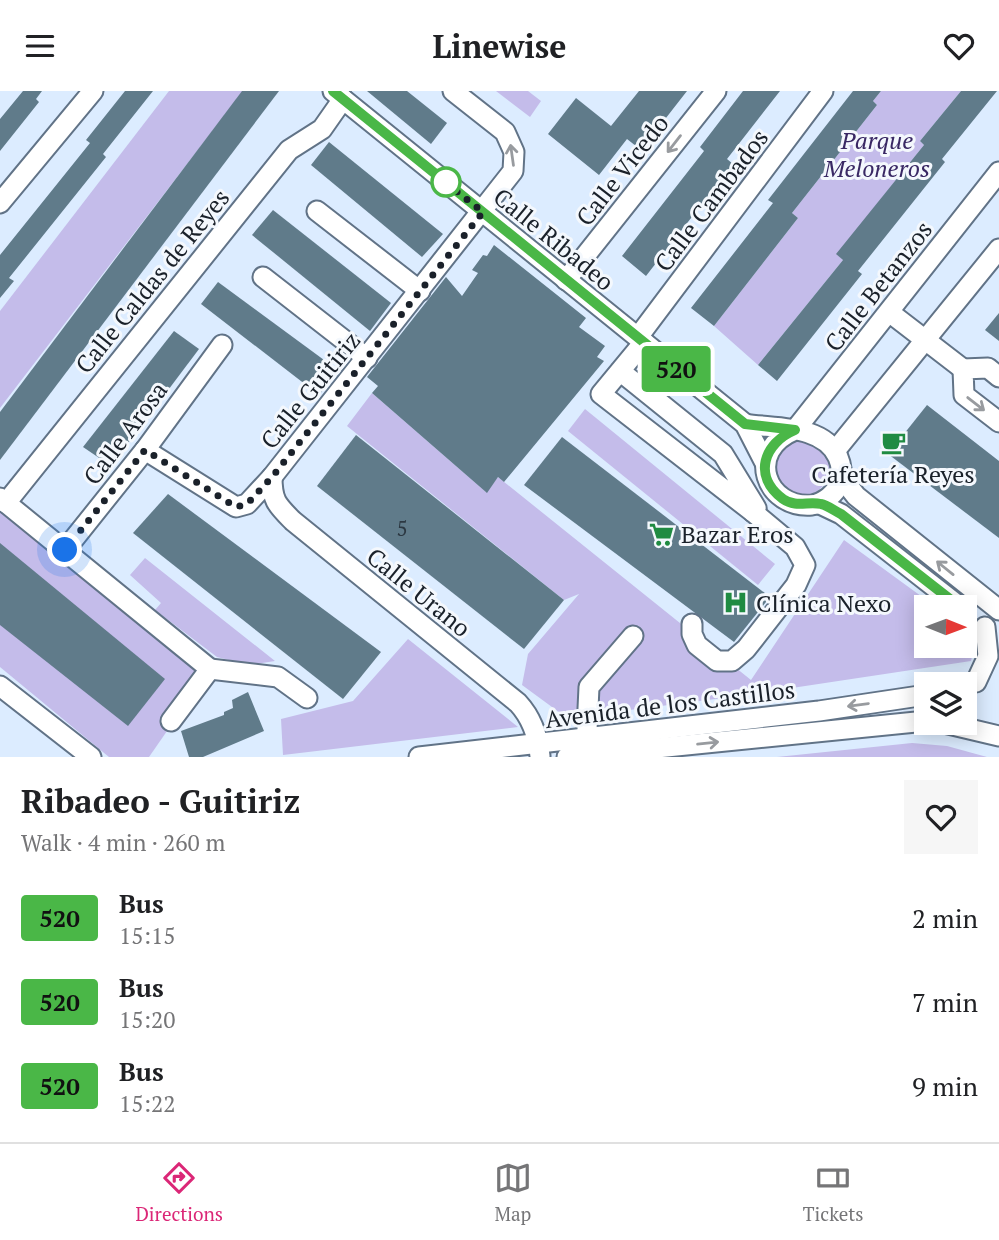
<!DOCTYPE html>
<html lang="en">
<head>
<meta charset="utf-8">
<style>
  body { margin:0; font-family:"PT Serif",serif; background:#f6f6f6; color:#202124; height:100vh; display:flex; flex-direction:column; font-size:26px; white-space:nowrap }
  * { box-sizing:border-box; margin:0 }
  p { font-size:23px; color:#757577 }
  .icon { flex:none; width:38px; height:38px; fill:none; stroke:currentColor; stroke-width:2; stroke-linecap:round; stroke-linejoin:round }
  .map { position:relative; height:666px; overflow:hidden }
  .sheet { display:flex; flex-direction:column; background:#fff; flex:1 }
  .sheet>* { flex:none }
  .badge { padding:0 14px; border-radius:5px; font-size:24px; line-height:46px }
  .needle { width:46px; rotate:91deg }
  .fabs { position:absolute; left:914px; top:504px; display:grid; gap:14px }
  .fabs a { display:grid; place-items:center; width:63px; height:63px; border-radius:0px; background:#fff; box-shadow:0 4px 18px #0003; font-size:35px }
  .you { position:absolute; width:35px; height:35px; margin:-18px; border:5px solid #fff; border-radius:50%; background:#1a73e8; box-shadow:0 0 0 10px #1a73e833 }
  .map>.badge { position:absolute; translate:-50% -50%; box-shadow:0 0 0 4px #fff }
  .round { display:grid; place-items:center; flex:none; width:74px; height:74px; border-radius:0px; background:#f6f6f6 }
  .overview { display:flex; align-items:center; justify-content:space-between; height:119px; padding:0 21px }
  h1 { font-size:33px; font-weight:700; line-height:52px }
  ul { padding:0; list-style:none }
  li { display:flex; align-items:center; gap:21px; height:84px; padding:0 21px }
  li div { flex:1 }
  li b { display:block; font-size:26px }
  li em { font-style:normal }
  li .badge { min-width:77px; font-weight:700; text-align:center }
  header { display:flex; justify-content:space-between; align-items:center; height:91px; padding:0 21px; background:#fff; font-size:32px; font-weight:700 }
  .tab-bar { display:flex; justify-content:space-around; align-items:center; height:98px; border-top:2px solid #e0e0e0; background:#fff; font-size:19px; color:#757577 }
  .tab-bar a { display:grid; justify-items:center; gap:4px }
  .tab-bar .on { color:#db2777 }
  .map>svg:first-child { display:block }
  .green { fill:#c4bcea }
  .building { fill:#607b8a }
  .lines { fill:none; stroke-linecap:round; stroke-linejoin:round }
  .minor-casing { stroke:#617387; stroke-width:23 }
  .minor { stroke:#fff; stroke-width:19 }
  .oneway { stroke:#989b9f }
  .line-casing { stroke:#fff; stroke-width:16 }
  .line { stroke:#4ab747; stroke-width:10 }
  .walk { stroke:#1a212a; stroke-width:7; stroke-dasharray:0 12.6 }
  .stop-dot { fill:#fff; stroke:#4ab747; stroke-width:3.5 }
  .labels { text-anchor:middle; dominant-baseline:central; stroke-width:6; stroke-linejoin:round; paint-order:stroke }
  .number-label { font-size:21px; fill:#2c3842 }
  .park-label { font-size:24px; font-style:italic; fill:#392864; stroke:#f4f8fd }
  .street-label { font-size:24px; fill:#1a212a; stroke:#f4f8fd }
  .poi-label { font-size:24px; fill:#1a212a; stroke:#f4f8fd; text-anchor:start }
</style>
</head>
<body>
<header><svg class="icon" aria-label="menu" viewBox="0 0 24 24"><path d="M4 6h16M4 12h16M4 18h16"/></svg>Linewise<svg class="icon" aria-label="heart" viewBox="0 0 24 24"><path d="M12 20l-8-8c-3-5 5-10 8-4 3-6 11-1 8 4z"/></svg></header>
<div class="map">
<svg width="999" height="666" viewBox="0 0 999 666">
  <rect width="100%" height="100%" fill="#dcecff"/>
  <!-- green -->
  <g class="green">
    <polygon points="169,0 243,0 0,317 0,220"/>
    <polygon points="496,0 528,0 541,10 530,26"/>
    <polygon points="881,0 961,0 920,50 924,54 837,163 843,169 758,274 714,235 798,127 792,122 877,14 873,10"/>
    <polygon points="372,302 486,401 498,386 751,589 844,449 936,516 926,516 926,555 964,555 964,536 977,546 971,570 739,605 567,627 522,594 528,563 579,503 564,509 347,335"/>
    <polygon points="585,318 775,473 758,494 568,340"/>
    <path d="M791,346C803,349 813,352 823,360C841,377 825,398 808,406C785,404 776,388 770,368Z"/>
    <polygon points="0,408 210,578 149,666 109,666 0,576"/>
    <polygon points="145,467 275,570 249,574 217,566 155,519 161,512 130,484"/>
    <polygon points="408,548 518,636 283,664 281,628 353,610"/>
    <polygon points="912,652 947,655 987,666 777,666"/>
  </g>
  <!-- building -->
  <g class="building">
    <polygon points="23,0 42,0 36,8 39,11 0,60 0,28"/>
    <polygon points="125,0 153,0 103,63 106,66 9,187 14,190 0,207 0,164 90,52 86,49"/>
    <polygon points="242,0 279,0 0,369 0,321"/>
    <polygon points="367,0 407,0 447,32 431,53"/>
    <polygon points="639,0 687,0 641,59 627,48 599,84 548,43 576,7 611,35"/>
    <polygon points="743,0 780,0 727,68 733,73 646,185 622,165 704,60 700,56"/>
    <polygon points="853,0 881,0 873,10 877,14 792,122 798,127 714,235 691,217 773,112 768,109"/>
    <polygon points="961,0 997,0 942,68 945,71 858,180 862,183 777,290 758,274 843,169 836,163 924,54 920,50"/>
    <polygon points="329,51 443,143 422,166 311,74"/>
    <polygon points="273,119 391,212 370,240 252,144"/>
    <polygon points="494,154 586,227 579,236 605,255 597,266 604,270 504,391 498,386 487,402 372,302 378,295 367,286 446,186 462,205 478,182 472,179 483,164 487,165"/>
    <polygon points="218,191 339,280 319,304 201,213"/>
    <polygon points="999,222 999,250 985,239"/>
    <polygon points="174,240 199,258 111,375 83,356"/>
    <polygon points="927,314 999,370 999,447 888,363"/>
    <polygon points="356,344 564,509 524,558 317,395"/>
    <polygon points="562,346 770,506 734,551 524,394"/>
    <polygon points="168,403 381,561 343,608 133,442"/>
    <polygon points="0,452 165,588 128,635 0,534"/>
    <polygon points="248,601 264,640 203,666 189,666 181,640 224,624 224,621 233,617 232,609"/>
  </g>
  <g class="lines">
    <defs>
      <g id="minor">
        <polyline points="333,0 745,333 764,370"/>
        <polyline points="0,112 93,0"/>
        <polyline points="317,120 420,200"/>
        <polyline points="263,186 367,267"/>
        <polyline points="566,189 716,0"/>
        <polyline points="889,221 963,278"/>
        <polyline points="638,246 823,0"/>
        <polyline points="620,280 723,363 756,417 753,421 601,303 644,251"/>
        <polyline points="999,286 988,277 963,278 964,304 999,331"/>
        <path d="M745,333C774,338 823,333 838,366C841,373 843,384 840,392C835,403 824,412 812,414C766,418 744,360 795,339L999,81"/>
        <polyline points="145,359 236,416 247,413 272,386 513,80 514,61 505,41 453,0"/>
        <polyline points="835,360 999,158"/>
        <path d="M272,386C272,410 277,414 293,430L518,612C531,626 538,646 540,665"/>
        <polyline points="841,386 856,405 999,519"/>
        <polyline points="0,407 210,578 171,630"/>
        <polyline points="6,412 289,59 322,38 343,8"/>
        <polyline points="820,413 841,423 960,516"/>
        <polyline points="65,459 145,359 222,254"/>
        <polyline points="692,533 692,543 697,554 717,570 732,570 746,558 796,494 805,474 795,456 753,421"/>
        <polyline points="210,578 278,586 307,607"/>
        <polyline points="976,591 988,565 985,536"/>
        <polyline points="0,595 91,666"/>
        <polyline points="944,632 999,645"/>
        <polyline points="586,660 589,596 633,545"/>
        <polyline points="419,666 819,620 926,604"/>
        <polyline points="567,666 926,630"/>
      </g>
    </defs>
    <!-- minor casing -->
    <use href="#minor" class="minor-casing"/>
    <!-- minor -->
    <use href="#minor" class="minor"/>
  </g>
  <!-- one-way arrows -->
  <defs><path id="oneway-shaft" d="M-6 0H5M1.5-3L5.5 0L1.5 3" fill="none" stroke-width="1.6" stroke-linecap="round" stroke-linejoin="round" transform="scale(1.75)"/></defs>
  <g class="oneway">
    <use href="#oneway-shaft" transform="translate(674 53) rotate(128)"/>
    <use href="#oneway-shaft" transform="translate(512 64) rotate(-98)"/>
    <use href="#oneway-shaft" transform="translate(976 313) rotate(38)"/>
    <use href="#oneway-shaft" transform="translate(945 477) rotate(-141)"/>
    <use href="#oneway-shaft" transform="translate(858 614) rotate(172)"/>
    <use href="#oneway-shaft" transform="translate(708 652) rotate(-6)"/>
  </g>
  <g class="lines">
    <defs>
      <path id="line" d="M333,0L745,333L795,339C764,352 752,385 783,408C796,417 808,410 821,413C827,414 835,420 841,423L960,516"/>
    </defs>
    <!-- line casing -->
    <use href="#line" class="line-casing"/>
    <!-- line -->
    <use href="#line" class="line"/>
    <!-- walk -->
    <polyline class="walk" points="65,459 145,359 236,416 247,413 272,386 483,121 442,89 446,91"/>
  </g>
  <!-- icons -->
  <defs>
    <symbol id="cafe-bare" viewBox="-9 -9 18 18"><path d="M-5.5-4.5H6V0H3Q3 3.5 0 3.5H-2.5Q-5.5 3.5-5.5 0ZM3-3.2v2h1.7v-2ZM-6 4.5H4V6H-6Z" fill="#208b42" stroke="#f4f8fd" stroke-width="2.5" paint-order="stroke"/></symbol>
    <symbol id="supermarket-bare" viewBox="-9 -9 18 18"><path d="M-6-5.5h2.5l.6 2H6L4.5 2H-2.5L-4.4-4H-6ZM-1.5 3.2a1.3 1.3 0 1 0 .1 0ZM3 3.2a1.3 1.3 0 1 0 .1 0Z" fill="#208b42" stroke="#f4f8fd" stroke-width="2.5" paint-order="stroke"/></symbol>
    <symbol id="hospital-bare" viewBox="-9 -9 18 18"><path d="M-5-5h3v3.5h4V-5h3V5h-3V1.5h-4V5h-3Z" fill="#208b42" stroke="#f4f8fd" stroke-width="2.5" paint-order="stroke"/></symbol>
  </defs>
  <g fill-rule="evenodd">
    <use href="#cafe-bare" x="876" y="334" width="35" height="35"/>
    <use href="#supermarket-bare" x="644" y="426" width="35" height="35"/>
    <use href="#hospital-bare" x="718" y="494" width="35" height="35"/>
  </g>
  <!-- markers -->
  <circle class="stop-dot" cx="446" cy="91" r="14"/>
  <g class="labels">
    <!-- number labels -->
    <g class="number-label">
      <text x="402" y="437">5</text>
    </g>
    <!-- park labels -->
    <g class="park-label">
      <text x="877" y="49">Parque<tspan x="877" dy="28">Meloneros</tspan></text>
    </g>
    <!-- street labels -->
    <g class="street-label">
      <text transform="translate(622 79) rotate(-52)">Calle Vicedo</text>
      <text transform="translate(711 109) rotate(-53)">Calle Cambados</text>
      <text transform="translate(554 148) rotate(39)">Calle Ribadeo</text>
      <text transform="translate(152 190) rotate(-51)">Calle Caldas de Reyes</text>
      <text transform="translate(878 195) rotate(-52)">Calle Betanzos</text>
      <text transform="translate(310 299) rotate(-51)">Calle Guitiriz</text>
      <text transform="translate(125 342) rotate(-53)">Calle Arosa</text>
      <text transform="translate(419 501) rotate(39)">Calle Urano</text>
      <text transform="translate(670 613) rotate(-7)">Avenida de los Castillos</text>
    </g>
    <!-- poi labels -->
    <g class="poi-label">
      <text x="893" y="383" text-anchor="middle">Cafetería Reyes</text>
      <text x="681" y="443">Bazar Eros</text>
      <text x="756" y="512">Clínica Nexo</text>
    </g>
  </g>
</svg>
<div class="fabs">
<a><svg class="needle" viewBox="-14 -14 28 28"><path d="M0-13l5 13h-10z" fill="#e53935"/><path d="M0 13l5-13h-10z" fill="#757577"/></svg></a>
<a><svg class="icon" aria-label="layers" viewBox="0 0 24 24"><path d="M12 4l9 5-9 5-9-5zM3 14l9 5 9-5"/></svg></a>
</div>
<div class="you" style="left:65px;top:459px"></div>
<b class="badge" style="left:676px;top:278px;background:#4ab747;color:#111">520</b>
</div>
<section class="sheet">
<div class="overview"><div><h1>Ribadeo - Guitiriz</h1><p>Walk · 4 min · 260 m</p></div><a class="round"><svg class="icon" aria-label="heart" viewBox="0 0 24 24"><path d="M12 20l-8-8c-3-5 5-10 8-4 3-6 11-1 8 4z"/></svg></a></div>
<ul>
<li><span class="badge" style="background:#4ab747;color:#111">520</span><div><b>Bus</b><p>15:15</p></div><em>2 min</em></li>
<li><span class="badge" style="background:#4ab747;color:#111">520</span><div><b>Bus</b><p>15:20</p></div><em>7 min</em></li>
<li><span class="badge" style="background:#4ab747;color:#111">520</span><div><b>Bus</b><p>15:22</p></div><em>9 min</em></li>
</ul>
</section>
<nav class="tab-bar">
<a class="on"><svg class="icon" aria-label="directions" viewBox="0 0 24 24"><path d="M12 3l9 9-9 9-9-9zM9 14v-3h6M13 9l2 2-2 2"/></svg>Directions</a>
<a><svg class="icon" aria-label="map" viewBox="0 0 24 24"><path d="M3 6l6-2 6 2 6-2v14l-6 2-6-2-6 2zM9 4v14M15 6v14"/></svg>Map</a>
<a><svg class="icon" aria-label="tickets" viewBox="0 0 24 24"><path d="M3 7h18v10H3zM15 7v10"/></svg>Tickets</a>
</nav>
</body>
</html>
